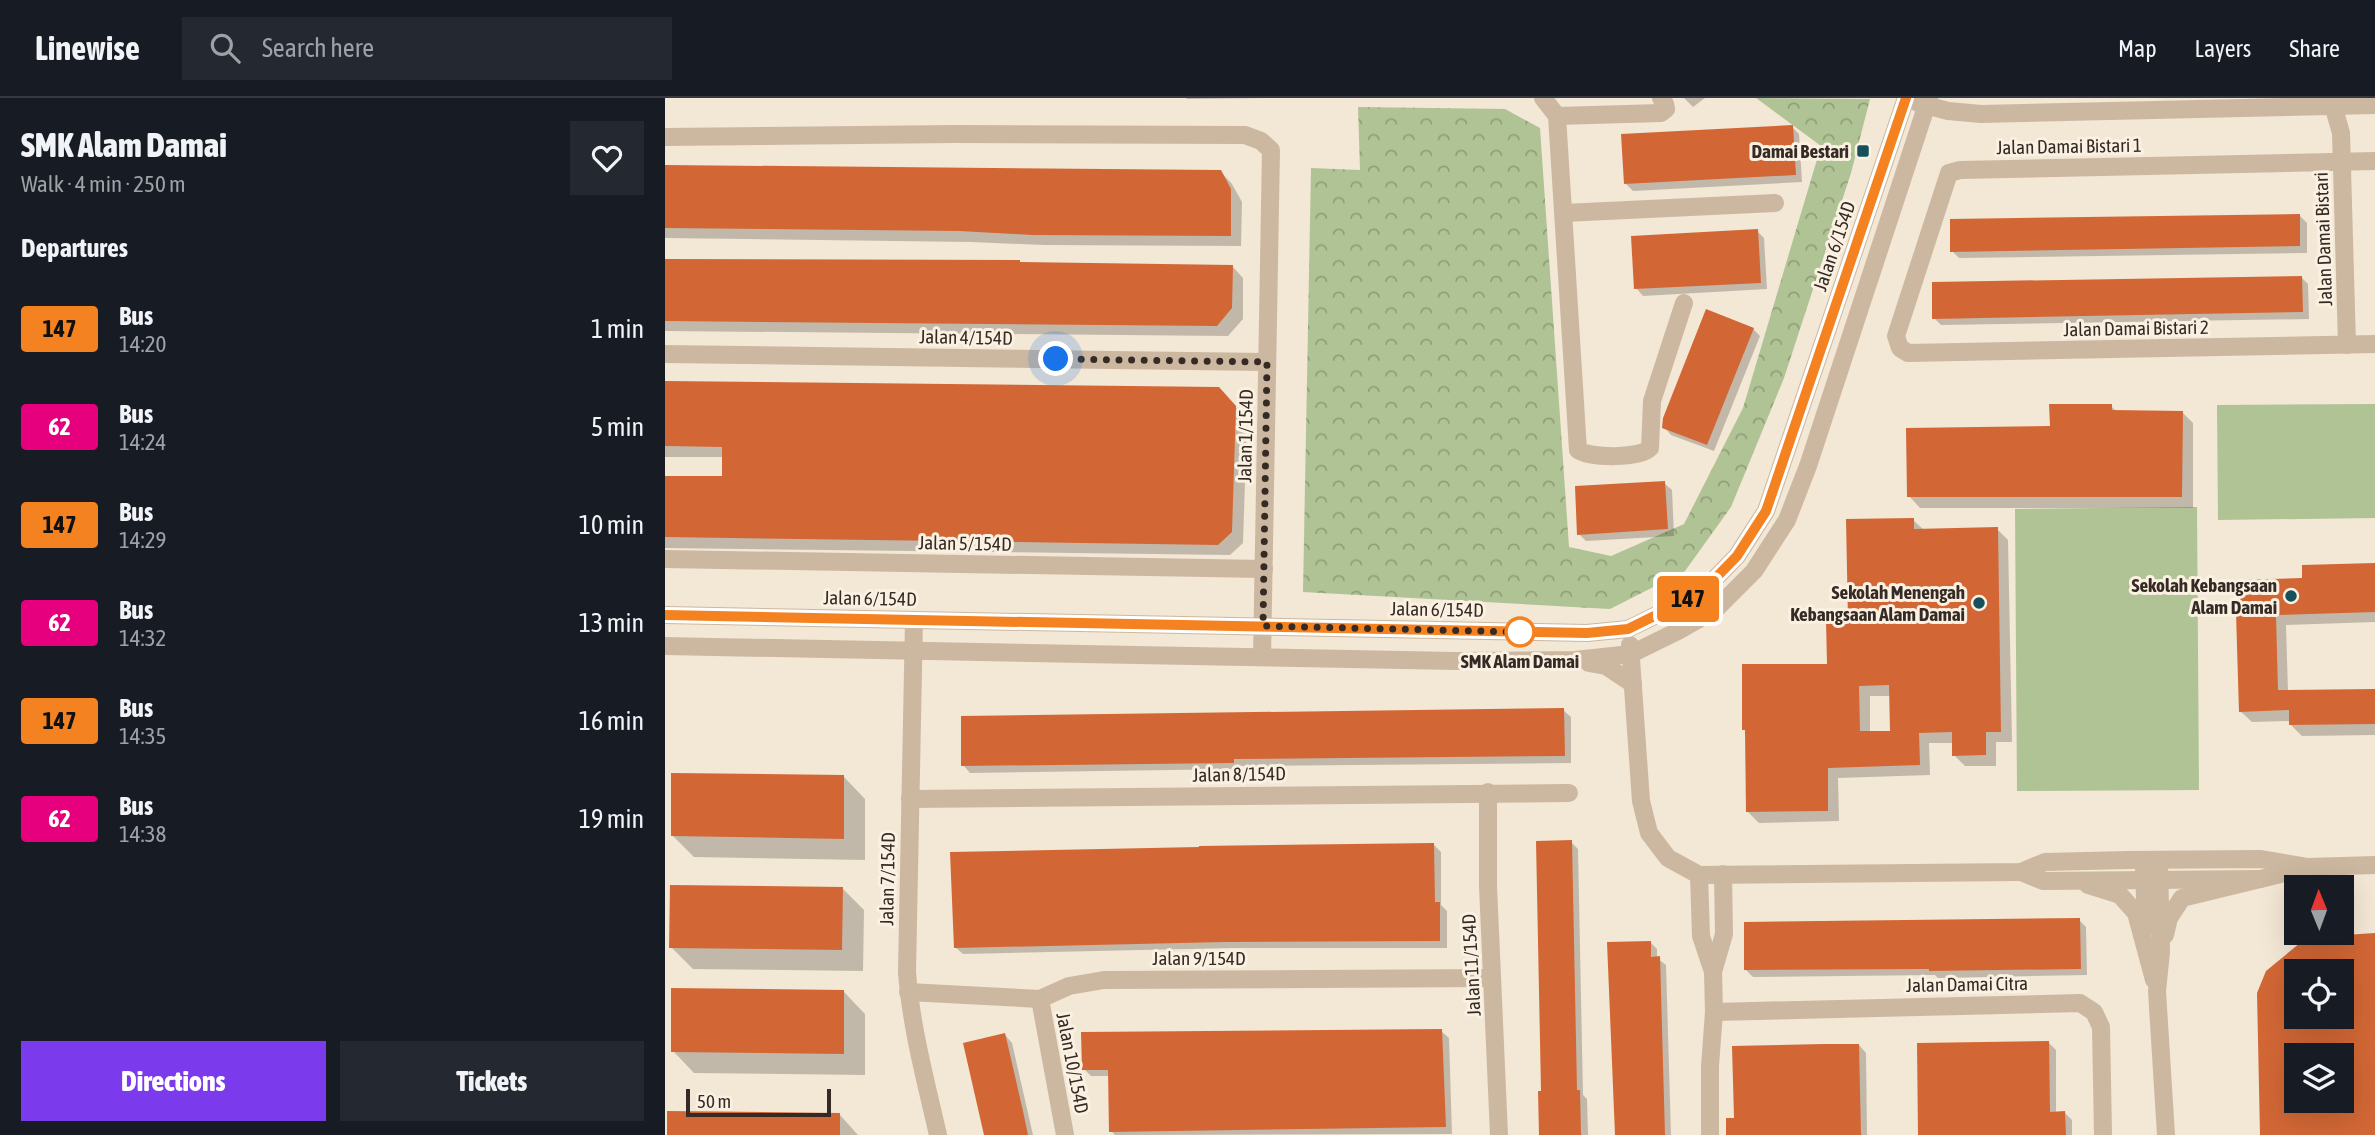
<!DOCTYPE html>
<html lang="en">
<head>
<meta charset="utf-8">
<style>
  body { margin:0; font-family:"Asap Condensed",sans-serif; background:#242831; color:#f1f3f6; height:100vh; display:flex; flex-direction:column; font-size:26px; white-space:nowrap }
  * { box-sizing:border-box; margin:0 }
  p { font-size:23px; color:#9ea1a6 }
  .icon { flex:none; width:38px; height:38px; fill:none; stroke:currentColor; stroke-width:2; stroke-linecap:round; stroke-linejoin:round }
  .map { position:relative; flex:1; overflow:hidden }
  .side { display:flex; flex-direction:column; background:#171b24; width:665px }
  .side>* { flex:none }
  .badge { padding:0 14px; border-radius:5px; font-size:24px; line-height:46px }
  .needle { width:46px; rotate:359deg }
  .tools { position:absolute; left:1619px; top:777px; display:grid; gap:14px }
  .tools a { display:grid; place-items:center; width:70px; height:70px; border-radius:0px; background:#171b24; box-shadow:0 7px 28px #0002; font-size:35px }
  .scale { position:absolute; left:21px; bottom:18px; width:145px; box-sizing:border-box; padding-left:7px; border:4px solid #352b24; border-top:0; font-size:19px; line-height:24px; white-space:nowrap; color:#352b24; -webkit-text-stroke:5px #fbf1e2; paint-order:stroke }
  .you { position:absolute; width:35px; height:35px; margin:-18px; border:5px solid #fff; border-radius:50%; background:#1a73e8; box-shadow:0 0 0 10px #1a73e833 }
  .map>.badge { position:absolute; translate:-50% -50%; box-shadow:0 0 0 4px #fff }
  h2 { padding:0 21px; font-size:26px; line-height:63px }
  .round { display:grid; place-items:center; flex:none; width:74px; height:74px; border-radius:0px; background:#242831 }
  .head { display:flex; align-items:center; justify-content:space-between; height:119px; padding:0 21px }
  h1 { font-size:33px; font-weight:800; line-height:52px }
  .cta { display:flex; gap:14px; margin-top:auto; padding:14px 21px }
  .cta a { flex:1; height:80px; border-radius:0px; background:#7c3aed; color:#fff; font-size:28px; font-weight:800; line-height:80px; text-align:center }
  .cta a+a { background:#242831; color:#f1f3f6 }
  ul { padding:0; list-style:none }
  li { display:flex; align-items:center; gap:21px; height:98px; padding:0 21px }
  li div { flex:1 }
  li b { display:block; font-size:26px }
  li em { font-style:normal }
  li .badge { min-width:77px; font-weight:700; text-align:center }
  header { display:flex; align-items:center; gap:42px; box-sizing:border-box; height:98px; padding:0 35px; background:#171b24; border-bottom:2px solid #363941 }
  header strong { font-size:33px }
  nav { display:flex; gap:38px; margin-inline-start:auto; font-size:24px }
  .search { width:490px; height:63px; background:#242831; display:flex; align-items:center; gap:18px; box-sizing:border-box; padding:0 24px; border-radius:0px; color:#9ea1a6; font-size:26px }
  main { display:flex; flex:1; min-height:0 }
  .map>svg:first-child { display:block }
  .forest { fill:url(#forest-crowns) }
  .green { fill:#b0c395 }
  .shadow { fill:#0003; fill-rule:evenodd }
  .building { fill:#d26735; fill-rule:evenodd }
  .lines { fill:none; stroke-linecap:round; stroke-linejoin:round }
  .minor { stroke:#ccb8a1; stroke-width:18 }
  .line-casing { stroke:#fff; stroke-width:16 }
  .line { stroke:#f58220; stroke-width:10 }
  .walk { stroke:#352b24; stroke-width:7; stroke-dasharray:0 12.6 }
  .poi-dot { fill:#16505a; stroke:#fbf1e2; stroke-width:2.5 }
  .stop-dot { fill:#fff; stroke:#f58220; stroke-width:3.5 }
  .labels { text-anchor:middle; dominant-baseline:central; stroke-width:6; stroke-linejoin:round; paint-order:stroke }
  .street-label { font-size:19px; fill:#352b24; stroke:#fbf1e2 }
  .poi-label { font-size:19px; font-weight:bold; fill:#352b24; stroke:#fbf1e2; text-anchor:end }
  .stop-label { font-size:19px; font-weight:bold; fill:#352b24; stroke:#fbf1e2 }
</style>
</head>
<body>
<header>
<strong>Linewise</strong>
<div class="search"><svg class="icon" aria-label="search" viewBox="0 0 24 24"><circle cx="10" cy="10" r="6"/><path d="M15 15l6 6"/></svg>Search here</div>
<nav><a>Map</a><a>Layers</a><a>Share</a></nav>
</header>
<main>
<section class="side">
<div class="head"><div><h1>SMK Alam Damai</h1><p>Walk · 4 min · 250 m</p></div><a class="round"><svg class="icon" aria-label="heart" viewBox="0 0 24 24"><path d="M12 20l-8-8c-3-5 5-10 8-4 3-6 11-1 8 4z"/></svg></a></div>
<h2>Departures</h2>
<ul>
<li><span class="badge" style="background:#f58220;color:#111">147</span><div><b>Bus</b><p>14:20</p></div><em>1 min</em></li>
<li><span class="badge" style="background:#e6007e;color:#fff">62</span><div><b>Bus</b><p>14:24</p></div><em>5 min</em></li>
<li><span class="badge" style="background:#f58220;color:#111">147</span><div><b>Bus</b><p>14:29</p></div><em>10 min</em></li>
<li><span class="badge" style="background:#e6007e;color:#fff">62</span><div><b>Bus</b><p>14:32</p></div><em>13 min</em></li>
<li><span class="badge" style="background:#f58220;color:#111">147</span><div><b>Bus</b><p>14:35</p></div><em>16 min</em></li>
<li><span class="badge" style="background:#e6007e;color:#fff">62</span><div><b>Bus</b><p>14:38</p></div><em>19 min</em></li>
</ul>
<div class="cta"><a>Directions</a><a>Tickets</a></div>
</section>
<div class="map">
<svg width="1710" height="1037" viewBox="0 0 1710 1037">
  <defs>
    <pattern id="forest-crowns" width="20" height="18" patternUnits="userSpaceOnUse" patternTransform="scale(1.75)"><rect width="20" height="18" fill="#b0c395"/><path d="M2 6a3 3 0 1 1 6 0M12 15a3 3 0 1 1 6 0" fill="none" stroke="#909f79"/></pattern>
  </defs>
  <rect width="100%" height="100%" fill="#f3e7d5"/>
  <!-- forest -->
  <polygon class="forest" points="1091,0 1205,1 1186,75 1119,280 1066,409 1020,473 945,511 638,494 646,70 695,72 693,9 840,11 875,30 904,449 946,458 1019,426 1078,310 1156,48"/>
  <!-- green -->
  <g class="green">
    <polygon points="1710,306 1710,420 1553,422 1552,307"/>
    <polygon points="1532,409 1534,692 1352,693 1350,411"/>
  </g>
  <!-- shadow -->
  <g class="shadow">
    <polygon points="521,0 602,0 522,1"/>
    <polygon points="1019,0 1040,0 1028,9"/>
    <polygon points="1127,29 1134,36 1137,84 968,93 961,86"/>
    <polygon points="0,69 556,74 567,86 577,104 576,148 379,147 306,144 0,140"/>
    <polygon points="1634,117 1642,125 1642,155 1294,160 1287,153"/>
    <polygon points="1092,133 1099,140 1102,191 978,198 971,190"/>
    <polygon points="0,163 567,168 578,180 578,221 563,238 0,233"/>
    <polygon points="1636,179 1643,186 1644,221 1276,227 1269,220"/>
    <polygon points="1088,231 1095,238 1049,353 1006,337 999,329"/>
    <polygon points="0,285 553,291 582,321 578,445 565,457 0,450 0,379 59,380 59,359 0,359"/>
    <polygon points="1446,308 1452,314 1517,314 1528,325 1528,410 1255,410 1244,398 1386,329"/>
    <polygon points="999,385 1007,392 1009,438 921,443 914,436"/>
    <path d="M1248,422L1259,432L1332,431L1343,442L1347,644H1331V668H1300L1289,657V645H1264L1265,677L1173,680L1174,723L1094,725L1083,714L1164,567L1184,524ZM1205,598H1226L1227,634L1205,635Z"/>
    <polygon points="1710,467 1710,524 1621,527 1623,594 1710,593 1710,637 1637,638 1626,627 1626,623 1587,624 1575,613 1572,484 1639,482"/>
    <polygon points="898,612 906,619 906,665 575,668 575,671 305,675 298,667"/>
    <polygon points="179,679 200,701 200,762 29,759 7,737"/>
    <polygon points="906,744 913,751 918,997 922,1001 923,1037 876,1037 878,994"/>
    <polygon points="769,747 776,754 776,807 782,813 782,850 568,850 298,856 290,849"/>
    <polygon points="177,790 199,812 198,873 28,871 6,849"/>
    <polygon points="1414,822 1421,829 1422,877 1273,880 1270,877 1088,879 1081,872"/>
    <path d="M1710,837V1037H1597L1603,874ZM1631,873H1676V919H1631ZM1631,957H1676V1003H1631Z"/>
    <polygon points="985,844 992,851 992,860 1001,867 1006,1037 951,1037"/>
    <polygon points="179,894 200,916 200,977 29,975 8,953"/>
    <polygon points="776,933 784,940 787,1036 450,1037 446,1033 445,978 426,978 419,971"/>
    <polygon points="340,937 347,945 368,1037 321,1037"/>
    <polygon points="1384,945 1391,952 1391,1015 1400,1015 1407,1022 1407,1037 1255,1037"/>
    <polygon points="1194,947 1201,955 1202,1037 1063,1037 1070,1022"/>
    <polygon points="175,1017 193,1037 4,1037"/>
  </g>
  <!-- building -->
  <g class="building">
    <polygon points="1128,27 1131,77 959,86 956,36"/>
    <polygon points="0,67 556,72 566,91 566,138 367,137 294,133 0,130"/>
    <polygon points="1635,116 1635,148 1285,154 1285,121"/>
    <polygon points="1093,131 1096,185 969,191 966,138"/>
    <polygon points="0,161 355,162 355,164 568,167 567,210 552,228 0,223"/>
    <polygon points="1637,178 1638,214 1267,221 1267,184"/>
    <polygon points="1041,211 1089,230 1042,347 997,330 998,320"/>
    <polygon points="0,283 554,289 571,308 567,434 553,447 0,439 0,378 57,378 57,349 0,348"/>
    <polygon points="1384,306 1447,306 1447,312 1518,313 1517,399 1242,399 1241,330 1385,328"/>
    <polygon points="1000,383 1003,431 912,437 910,388"/>
    <path d="M1249,420V431L1333,429L1336,634H1321V657L1287,658V634L1254,635L1255,667L1163,670V713L1081,714L1080,632H1077V566H1162L1161,523H1183L1181,421ZM1224,587L1225,633H1195L1194,588Z"/>
    <polygon points="1710,465 1710,514 1611,517 1613,592 1710,591 1710,626 1624,627 1624,612 1574,614 1570,482 1637,480 1637,467"/>
    <polygon points="899,610 900,658 569,661 569,665 296,668 296,618"/>
    <polygon points="6,675 179,677 179,741 6,738"/>
    <polygon points="907,742 912,992 915,992 916,1037 874,1037 873,993 876,993 871,743"/>
    <polygon points="769,745 770,804 775,804 775,843 560,844 289,850 285,754 534,749 534,748"/>
    <polygon points="5,787 178,789 177,852 4,850"/>
    <polygon points="1415,820 1416,871 1264,873 1264,871 1079,872 1079,824"/>
    <path d="M1710,835V1037H1595L1592,895L1601,873L1635,845L1665,838ZM1631,873H1676V919H1631ZM1631,957H1676V1003H1631Z"/>
    <polygon points="986,843 986,859 995,858 1000,1037 950,1037 942,844"/>
    <polygon points="6,890 179,892 179,956 6,954"/>
    <polygon points="777,931 781,1029 444,1034 443,972 417,972 416,934"/>
    <polygon points="340,935 358,1013 363,1037 319,1037 298,945"/>
    <polygon points="1384,943 1385,1014 1400,1013 1401,1037 1253,1037 1252,945"/>
    <polygon points="1159,946 1194,946 1196,1037 1061,1037 1061,1020 1069,1020 1067,948"/>
    <polygon points="2,1013 175,1015 175,1037 2,1037"/>
  </g>
  <g class="lines">
    <!-- minor -->
    <g class="minor">
      <path d="M878,0L892,18L913,352C925,360 974,361 985,350L987,303L1019,205"/>
      <polyline points="1668,0 1668,7 1676,35 1682,247"/>
      <polyline points="1253,5 1283,13 1316,16 1710,7"/>
      <polyline points="892,18 996,15 1001,11 1000,6 996,0"/>
      <polyline points="0,39 289,36 580,37 596,43 606,52 597,559"/>
      <polyline points="1710,63 1295,72 1284,75 1231,238 1235,250 1243,255 1710,246"/>
      <polyline points="899,115 1110,105"/>
      <polyline points="0,256 602,264"/>
      <polyline points="0,461 599,471"/>
      <polyline points="0,517 922,535 963,531 1036,495 1072,458 1101,413 1241,0"/>
      <path d="M249,522L242,874C246,929 261,984 273,1037"/>
      <polyline points="965,547 976,703 984,735 1003,760 1034,777 1356,774 1380,764 1462,762 1596,761 1643,769 1710,767"/>
      <polyline points="0,548 791,563 910,562 966,556 1013,533 1050,512 1089,473 1122,422 1143,368 1264,0"/>
      <polyline points="924,565 941,568 968,586"/>
      <polyline points="823,694 823,788 834,1037"/>
      <polyline points="245,701 904,695"/>
      <polyline points="1494,762 1496,854 1492,893 1501,1037"/>
      <polyline points="1479,770 1481,830"/>
      <polyline points="1356,774 1378,783 1596,781"/>
      <polyline points="1034,777 1036,838 1048,874 1049,914 1045,968 1045,1037"/>
      <polyline points="1423,787 1455,797 1471,815 1489,882"/>
      <polyline points="1500,837 1504,820 1517,800 1636,771"/>
      <polyline points="1048,874 1059,836 1058,776"/>
      <polyline points="243,894 375,901 404,888 439,882 827,880"/>
      <polyline points="375,901 400,1037"/>
      <polyline points="1049,914 1415,905 1429,914 1436,929 1438,1037"/>
    </g>
  </g>
  <g class="lines">
    <defs>
      <polyline id="line" points="0,517 922,535 963,531 1036,495 1072,458 1101,413 1241,0"/>
    </defs>
    <!-- line casing -->
    <use href="#line" class="line-casing"/>
    <!-- line -->
    <use href="#line" class="line"/>
    <!-- walk -->
    <polyline class="walk" points="391,261 602,264 598,528 855,534"/>
  </g>
  <!-- markers -->
  <g class="poi-dot">
    <rect x="1191" y="46" width="14" height="14" rx="3.5"/>
    <circle cx="1626" cy="498" r="7"/>
    <circle cx="1314" cy="505" r="7"/>
  </g>
  <circle class="stop-dot" cx="855" cy="534" r="14"/>
  <g class="labels">
    <!-- street labels -->
    <g class="street-label">
      <text transform="translate(1404 48) rotate(-1)">Jalan Damai Bistari 1</text>
      <text transform="translate(1658 141) rotate(-92)">Jalan Damai Bistari</text>
      <text transform="translate(1169 148) rotate(-71)">Jalan 6/154D</text>
      <text transform="translate(1471 230) rotate(-1)">Jalan Damai Bistari 2</text>
      <text transform="translate(301 239) rotate(1)">Jalan 4/154D</text>
      <text transform="translate(580 338) rotate(-89)">Jalan 1/154D</text>
      <text transform="translate(300 445) rotate(1)">Jalan 5/154D</text>
      <text transform="translate(205 500) rotate(1)">Jalan 6/154D</text>
      <text transform="translate(772 511) rotate(1)">Jalan 6/154D</text>
      <text transform="translate(574 676) rotate(-1)">Jalan 8/154D</text>
      <text transform="translate(222 781) rotate(-89)">Jalan 7/154D</text>
      <text x="534" y="860">Jalan 9/154D</text>
      <text transform="translate(806 867) rotate(-93)">Jalan 11/154D</text>
      <text transform="translate(1302 886) rotate(-1)">Jalan Damai Citra</text>
      <text transform="translate(408 965) rotate(79)">Jalan 10/154D</text>
    </g>
    <!-- poi labels -->
    <g class="poi-label">
      <text x="1184" y="53">Damai Bestari</text>
      <text x="1612" y="487">Sekolah Kebangsaan<tspan x="1612" dy="22">Alam Damai</tspan></text>
      <text x="1300" y="494">Sekolah Menengah<tspan x="1300" dy="22">Kebangsaan Alam Damai</tspan></text>
    </g>
    <!-- stop labels -->
    <g class="stop-label">
      <text x="855" y="563">SMK Alam Damai</text>
    </g>
  </g>
</svg>
<div class="tools">
<a><svg class="needle" viewBox="-14 -14 28 28"><path d="M0-13l5 13h-10z" fill="#e53935"/><path d="M0 13l5-13h-10z" fill="#9ea1a6"/></svg></a>
<a><svg class="icon" aria-label="locate" viewBox="0 0 24 24"><circle cx="12" cy="12" r="6"/><path d="M12 2v4M12 18v4M2 12h4M18 12h4"/></svg></a>
<a><svg class="icon" aria-label="layers" viewBox="0 0 24 24"><path d="M12 4l9 5-9 5-9-5zM3 14l9 5 9-5"/></svg></a>
</div>
<div class="scale">50 m</div>
<div class="you" style="left:391px;top:261px"></div>
<b class="badge" style="left:1023px;top:501px;background:#f58220;color:#111">147</b>
</div>
</main>
</body>
</html>
